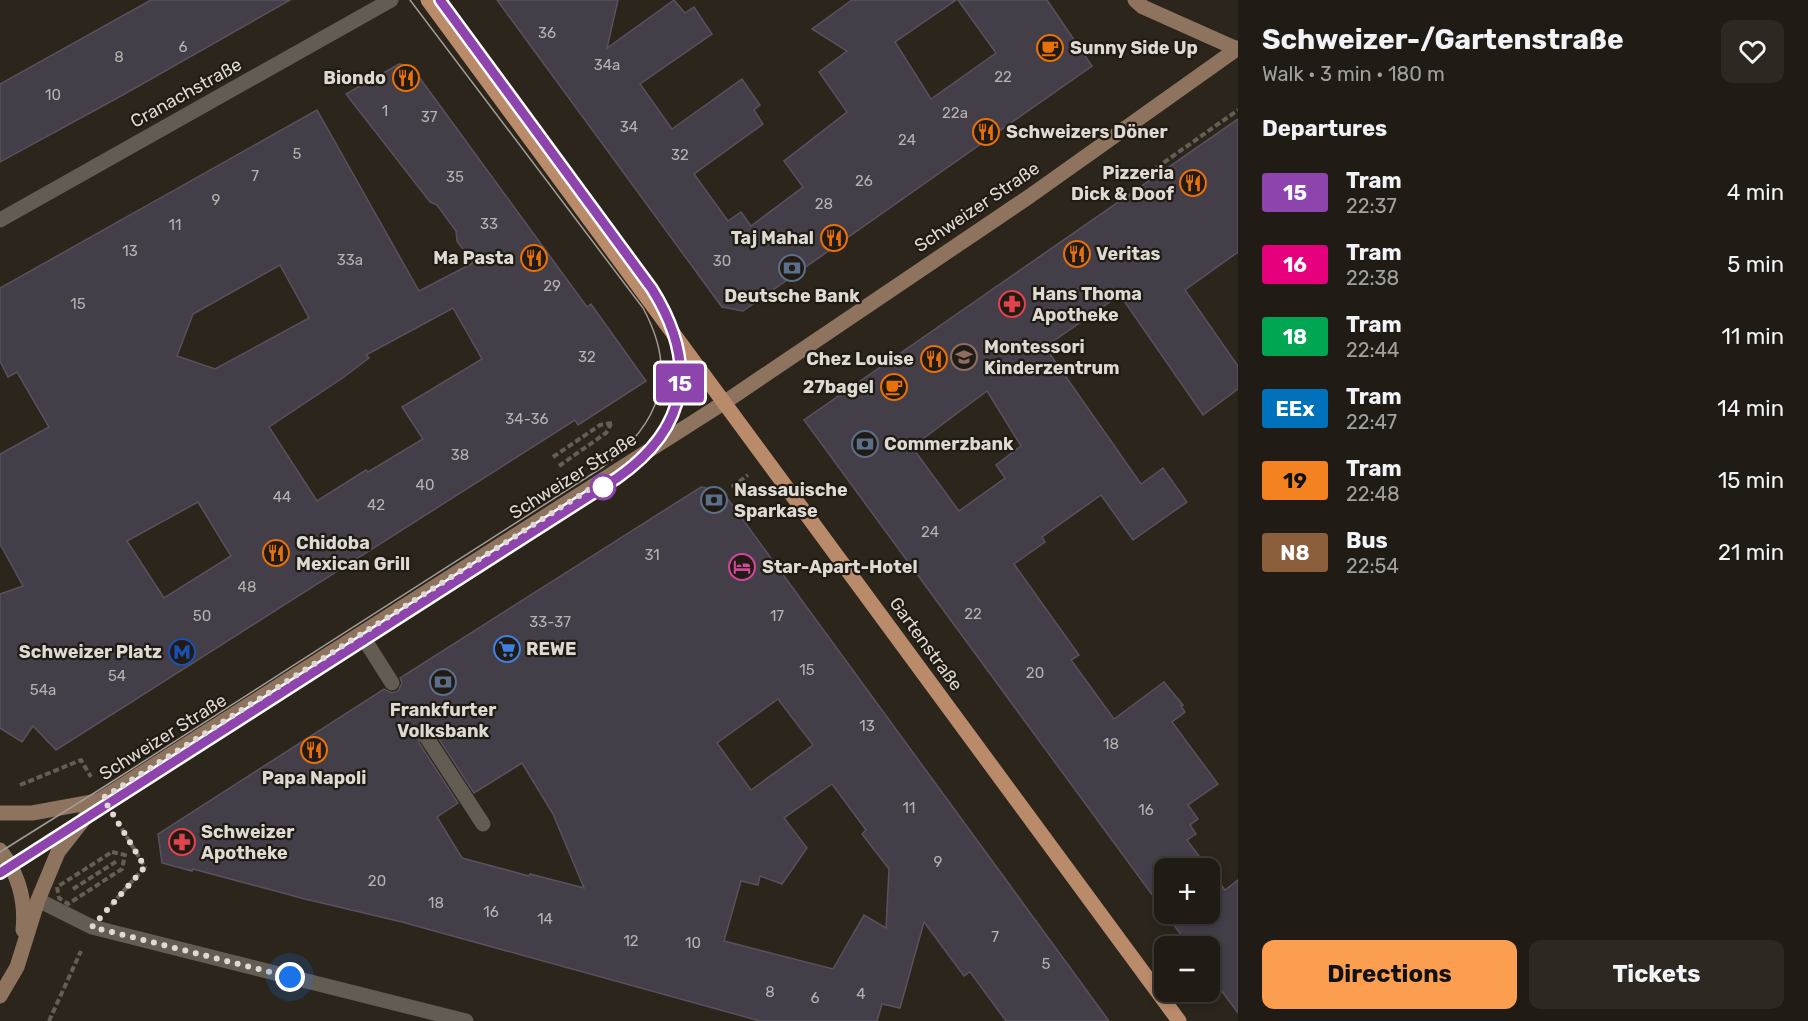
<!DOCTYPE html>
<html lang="en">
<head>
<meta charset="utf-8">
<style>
  body { margin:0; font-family:Rubik,sans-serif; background:#2d2922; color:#f1f3f6; height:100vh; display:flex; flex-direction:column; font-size:22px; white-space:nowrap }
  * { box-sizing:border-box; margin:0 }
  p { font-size:20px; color:#a2a1a0 }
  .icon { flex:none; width:33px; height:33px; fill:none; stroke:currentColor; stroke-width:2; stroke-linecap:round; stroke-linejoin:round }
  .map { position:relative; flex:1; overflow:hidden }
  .sheet { display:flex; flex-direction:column; background:#201c15; width:570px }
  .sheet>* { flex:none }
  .badge { padding:0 12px; border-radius:4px; font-size:21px; line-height:39px }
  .buttons { position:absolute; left:1154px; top:858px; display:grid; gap:12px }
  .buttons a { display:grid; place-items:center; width:66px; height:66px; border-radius:12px; background:#201c15; box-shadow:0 3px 9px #0003,0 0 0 2px #3d3a34; font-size:30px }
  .you { position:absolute; width:30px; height:30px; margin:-15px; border:4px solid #fff; border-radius:50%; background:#1a73e8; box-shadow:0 0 0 9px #1a73e833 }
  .map>.badge { position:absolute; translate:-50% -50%; box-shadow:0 0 0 3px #fff }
  h2 { padding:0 24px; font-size:22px; line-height:54px }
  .round { display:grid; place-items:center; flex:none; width:63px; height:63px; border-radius:12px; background:#2d2922 }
  .headline { display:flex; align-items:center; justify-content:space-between; height:102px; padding:0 24px }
  h1 { font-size:28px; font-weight:700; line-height:45px }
  .action { display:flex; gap:12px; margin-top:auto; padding:12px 24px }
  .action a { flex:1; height:69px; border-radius:12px; background:#fb9e50; color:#111; font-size:24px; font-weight:700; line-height:69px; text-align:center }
  .action a+a { background:#2d2922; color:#f1f3f6 }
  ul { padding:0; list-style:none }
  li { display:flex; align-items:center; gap:18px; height:72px; padding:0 24px }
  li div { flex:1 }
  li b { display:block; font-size:22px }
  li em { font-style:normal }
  li .badge { min-width:66px; font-weight:700; text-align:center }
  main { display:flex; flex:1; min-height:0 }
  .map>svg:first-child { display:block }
  .building { fill:#433e48; stroke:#57525c; stroke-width:1.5; fill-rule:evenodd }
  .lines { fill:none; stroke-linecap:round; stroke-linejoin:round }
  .path { stroke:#645e56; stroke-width:4; stroke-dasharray:6 3; stroke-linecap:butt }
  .lane { stroke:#635c53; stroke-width:15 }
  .street { stroke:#635c53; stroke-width:15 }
  .secondary { stroke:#8e735f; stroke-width:15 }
  .primary { stroke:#ba8b6b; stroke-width:15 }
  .tram { stroke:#a19c95; stroke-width:1.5 }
  .line-casing { stroke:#fff; stroke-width:14 }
  .line { stroke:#8e44ad; stroke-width:9 }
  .walk { stroke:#ddd9d3; stroke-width:6; stroke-dasharray:0 10.8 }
  .stop-dot { fill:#fff; stroke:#8e44ad; stroke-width:3 }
  .labels { text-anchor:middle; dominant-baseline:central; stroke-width:4.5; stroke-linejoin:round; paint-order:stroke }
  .number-label { font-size:15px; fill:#b6b2b0 }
  .poi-label { font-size:18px; font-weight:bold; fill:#ddd9d3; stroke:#211b13; text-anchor:start }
  .street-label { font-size:18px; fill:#ddd9d3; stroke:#211b13 }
</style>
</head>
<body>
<main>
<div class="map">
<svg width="1238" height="1021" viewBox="0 0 1238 1021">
  <rect width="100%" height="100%" fill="#2b251c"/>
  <!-- building -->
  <g class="building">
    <polygon points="151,0 290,0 121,96 0,162 0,84"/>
    <polygon points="497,0 618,0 607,48 674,0 685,13 694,7 712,34 640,84 672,129 742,79 760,105 754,110 763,124 694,174 728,221 741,212 751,226 803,187 784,161 847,112 819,72 847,51 812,29 852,0 956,0 895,42 931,99 996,53 958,0 1047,0 1092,66 743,311 722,307"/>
    <path d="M399,64L411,66L587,307L591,304L646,381L578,425L575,420L56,750L33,726L22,742L0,728V594L23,586L0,544V454L49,427L17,372L8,377L0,361V288L317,110L419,291L473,263L457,241L456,231L437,205L430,202L346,94ZM280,265L309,318L215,369L177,356L193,314ZM453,308L482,359L402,407L423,439L368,472L366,470L317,501L269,427L344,377L369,358L366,355ZM198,502L231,556L164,598L127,541Z"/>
    <path d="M1238,119V252L1185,290L1238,366V389L1203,415L1120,295L1045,347L1141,484L1163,468L1187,502L1133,540L1101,495L1042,537L1045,542L1014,564L1079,655L1071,660L1114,719L1164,682L1183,705L1181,706L1185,712L1172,722L1218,784L1188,805L1198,819L1190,825L1196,834L1187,840L1208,868H1164V911L804,420ZM987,391L1021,446L996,465L1005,478L959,511L912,447Z"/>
    <path d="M701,487L722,491L1109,1021H1006L970,972L964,976L924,922L900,1008L882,1004L877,1021H760L402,922L305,899L193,869L192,871L162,863L158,834L384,689L392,693L398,691L402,683L400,678ZM778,699L813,745L751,790L717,743ZM426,728L435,733L474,793L522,763L553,814L584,888L530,874L529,876L462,858L437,817L458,803L419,743V733ZM832,784L866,830L862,834L889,869L886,928L864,915L833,969L724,941L741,881L758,885L760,876L782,884L807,848L784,818Z"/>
    <polygon points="1209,869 1225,890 1238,880 1238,1013 1209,974 1209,946 1189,946 1166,914 1209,914"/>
  </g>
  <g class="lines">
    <!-- path -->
    <g class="path">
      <polyline points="1149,173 1238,110"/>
      <polyline points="553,457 600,425 612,423"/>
      <polyline points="559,466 606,433 611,424"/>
      <polyline points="732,487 748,475"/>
      <polyline points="20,785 81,760 91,777"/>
      <polygon points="112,852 125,855 122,869 68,904 59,898 57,887"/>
      <polyline points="73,889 117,861"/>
      <polyline points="111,905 145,867 116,819"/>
      <polyline points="49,1021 81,951"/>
    </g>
    <!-- lane -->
    <g class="lane">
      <polyline points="361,634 392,683"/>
      <polyline points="427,738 483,824"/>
    </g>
    <!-- street -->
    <g class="street">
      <polyline points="0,220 391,0"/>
      <polyline points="38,900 92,927 466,1021"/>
    </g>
    <!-- secondary -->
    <g class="secondary">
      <polyline points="1135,0 1143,7 1237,49"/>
      <polyline points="0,813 32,813 98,801"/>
      <path d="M0,850C18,873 26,900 23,930"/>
      <polyline points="0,996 17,967 38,900 58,852 98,801 725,402 1030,196 1238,48"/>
    </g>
    <!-- primary -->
    <path class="primary" d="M428,0C680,339 928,681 1179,1021"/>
    <!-- tram -->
    <g class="tram">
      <path d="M0,852L99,790L603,467C660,424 679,374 643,308L410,0"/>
      <path d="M0,873L617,478C690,427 698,363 653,289L439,0"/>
    </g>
  </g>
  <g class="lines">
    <defs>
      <path id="line" d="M0,873L617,478C690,427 698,363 652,289L440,0"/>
    </defs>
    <!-- line casing -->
    <use href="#line" class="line-casing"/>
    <!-- line -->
    <use href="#line" class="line"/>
    <!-- walk -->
    <polyline class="walk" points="290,977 92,927 145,867 103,798 604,480 603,487"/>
  </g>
  <!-- icons -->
  <defs>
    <symbol id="cafe-ring" viewBox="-11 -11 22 22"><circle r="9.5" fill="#211b13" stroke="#e8710a" stroke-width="1.5"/><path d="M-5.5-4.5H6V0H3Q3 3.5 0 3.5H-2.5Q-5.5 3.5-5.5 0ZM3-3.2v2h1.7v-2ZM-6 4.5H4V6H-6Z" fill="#e8710a"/></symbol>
    <symbol id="restaurant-ring" viewBox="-11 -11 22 22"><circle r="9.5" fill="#211b13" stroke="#e8710a" stroke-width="1.5"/><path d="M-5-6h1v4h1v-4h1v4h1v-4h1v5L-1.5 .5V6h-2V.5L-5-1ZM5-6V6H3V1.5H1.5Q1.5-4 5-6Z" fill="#e8710a"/></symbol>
    <symbol id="bank-ring" viewBox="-11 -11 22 22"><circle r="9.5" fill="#211b13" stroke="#5c6f8a" stroke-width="1.5"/><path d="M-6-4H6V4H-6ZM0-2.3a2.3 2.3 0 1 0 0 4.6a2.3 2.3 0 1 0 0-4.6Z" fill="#5c6f8a"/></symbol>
    <symbol id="pharmacy-ring" viewBox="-11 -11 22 22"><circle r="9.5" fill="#211b13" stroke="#e0444e" stroke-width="1.5"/><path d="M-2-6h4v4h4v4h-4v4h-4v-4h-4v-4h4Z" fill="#e0444e"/></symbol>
    <symbol id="school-ring" viewBox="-11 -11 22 22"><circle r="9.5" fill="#211b13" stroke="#8d6e63" stroke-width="1.5"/><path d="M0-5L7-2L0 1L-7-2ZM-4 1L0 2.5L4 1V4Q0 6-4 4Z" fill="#8d6e63"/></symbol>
    <symbol id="hotel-ring" viewBox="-11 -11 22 22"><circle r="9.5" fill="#211b13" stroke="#d1479c" stroke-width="1.5"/><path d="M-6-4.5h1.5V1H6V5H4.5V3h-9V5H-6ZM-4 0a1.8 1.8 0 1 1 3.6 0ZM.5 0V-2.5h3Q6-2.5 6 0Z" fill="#d1479c"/></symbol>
    <symbol id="supermarket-ring" viewBox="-11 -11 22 22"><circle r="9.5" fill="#211b13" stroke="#3f7fe0" stroke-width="1.5"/><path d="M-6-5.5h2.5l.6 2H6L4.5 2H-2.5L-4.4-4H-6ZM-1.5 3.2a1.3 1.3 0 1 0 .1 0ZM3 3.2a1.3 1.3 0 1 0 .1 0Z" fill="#3f7fe0"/></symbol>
    <symbol id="metro-ring" viewBox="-11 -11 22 22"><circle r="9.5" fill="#211b13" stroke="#1a4fb4" stroke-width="1.5"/><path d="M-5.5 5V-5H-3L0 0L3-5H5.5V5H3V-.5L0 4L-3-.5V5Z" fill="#1a4fb4"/></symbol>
  </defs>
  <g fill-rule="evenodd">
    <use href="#cafe-ring" x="1035" y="33" width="30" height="30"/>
    <use href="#restaurant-ring" x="391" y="63" width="30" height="30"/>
    <use href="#restaurant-ring" x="971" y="117" width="30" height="30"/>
    <use href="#restaurant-ring" x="1178" y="168" width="30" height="30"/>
    <use href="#restaurant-ring" x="819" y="223" width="30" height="30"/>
    <use href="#restaurant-ring" x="1062" y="239" width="30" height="30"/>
    <use href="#restaurant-ring" x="519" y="243" width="30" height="30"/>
    <use href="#bank-ring" x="777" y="253" width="30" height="30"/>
    <use href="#pharmacy-ring" x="997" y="289" width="30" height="30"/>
    <use href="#school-ring" x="949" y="342" width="30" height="30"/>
    <use href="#restaurant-ring" x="919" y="344" width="30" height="30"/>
    <use href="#cafe-ring" x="879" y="372" width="30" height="30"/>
    <use href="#bank-ring" x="850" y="429" width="30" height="30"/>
    <use href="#bank-ring" x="699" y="485" width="30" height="30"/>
    <use href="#restaurant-ring" x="261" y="538" width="30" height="30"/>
    <use href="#hotel-ring" x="727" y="552" width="30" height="30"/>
    <use href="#supermarket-ring" x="492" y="634" width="30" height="30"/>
    <use href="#metro-ring" x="167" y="637" width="30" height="30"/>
    <use href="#bank-ring" x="428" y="667" width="30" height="30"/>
    <use href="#restaurant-ring" x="299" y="735" width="30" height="30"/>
    <use href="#pharmacy-ring" x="167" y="827" width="30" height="30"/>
  </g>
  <!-- markers -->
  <circle class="stop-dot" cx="603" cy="487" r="12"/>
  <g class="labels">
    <!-- number labels -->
    <g class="number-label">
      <text x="547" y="33">36</text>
      <text x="183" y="47">6</text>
      <text x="119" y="57">8</text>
      <text x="607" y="65">34a</text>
      <text x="1003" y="77">22</text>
      <text x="53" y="95">10</text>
      <text x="385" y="111">1</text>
      <text x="955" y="113">22a</text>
      <text x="429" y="117">37</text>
      <text x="629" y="127">34</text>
      <text x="907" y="140">24</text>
      <text x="297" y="154">5</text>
      <text x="680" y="155">32</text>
      <text x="255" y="176">7</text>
      <text x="455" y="177">35</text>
      <text x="864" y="181">26</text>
      <text x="216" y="200">9</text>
      <text x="824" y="204">28</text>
      <text x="489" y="224">33</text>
      <text x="175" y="225">11</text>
      <text x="130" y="251">13</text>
      <text x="350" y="260">33a</text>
      <text x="722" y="261">30</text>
      <text x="552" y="286">29</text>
      <text x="78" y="304">15</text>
      <text x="587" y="357">32</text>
      <text x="527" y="419">34-36</text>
      <text x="460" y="455">38</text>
      <text x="425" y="485">40</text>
      <text x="282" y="497">44</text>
      <text x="376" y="505">42</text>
      <text x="930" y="532">24</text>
      <text x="652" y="555">31</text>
      <text x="247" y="587">48</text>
      <text x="973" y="614">22</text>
      <text x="202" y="616">50</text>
      <text x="777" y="616">17</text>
      <text x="550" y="622">33-37</text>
      <text x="807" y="670">15</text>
      <text x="1035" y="673">20</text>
      <text x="117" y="676">54</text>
      <text x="43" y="690">54a</text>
      <text x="867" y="726">13</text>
      <text x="1111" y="744">18</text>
      <text x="909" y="808">11</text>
      <text x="1146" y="810">16</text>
      <text x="938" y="862">9</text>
      <text x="377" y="881">20</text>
      <text x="436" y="903">18</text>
      <text x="491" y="912">16</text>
      <text x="545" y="919">14</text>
      <text x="995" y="937">7</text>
      <text x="631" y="941">12</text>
      <text x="693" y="943">10</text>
      <text x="1046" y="964">5</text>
      <text x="770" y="992">8</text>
      <text x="861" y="994">4</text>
      <text x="815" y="998">6</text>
    </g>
    <!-- poi labels -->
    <g class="poi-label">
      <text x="1070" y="48">Sunny Side Up</text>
      <text x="386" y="78" text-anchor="end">Biondo</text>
      <text x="1006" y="132">Schweizers Döner</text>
      <text x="1174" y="173" text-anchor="end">Pizzeria<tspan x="1174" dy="21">Dick &amp; Doof</tspan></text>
      <text x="814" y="238" text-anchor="end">Taj Mahal</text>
      <text x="1096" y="254">Veritas</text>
      <text x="514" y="258" text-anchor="end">Ma Pasta</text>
      <text x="1032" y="294">Hans Thoma<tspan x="1032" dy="21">Apotheke</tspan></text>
      <text x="792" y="296" text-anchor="middle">Deutsche Bank</text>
      <text x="984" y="347">Montessori<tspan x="984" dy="21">Kinderzentrum</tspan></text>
      <text x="914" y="359" text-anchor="end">Chez Louise</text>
      <text x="874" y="387" text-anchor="end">27bagel</text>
      <text x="884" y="444">Commerzbank</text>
      <text x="734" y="490">Nassauische<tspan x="734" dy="21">Sparkase</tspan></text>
      <text x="296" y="543">Chidoba<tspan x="296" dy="21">Mexican Grill</tspan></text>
      <text x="762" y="567">Star-Apart-Hotel</text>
      <text x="526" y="649">REWE</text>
      <text x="162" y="652" text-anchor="end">Schweizer Platz</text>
      <text x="443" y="710" text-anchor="middle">Frankfurter<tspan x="443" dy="21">Volksbank</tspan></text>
      <text x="314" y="778" text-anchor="middle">Papa Napoli</text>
      <text x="201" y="832">Schweizer<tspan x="201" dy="21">Apotheke</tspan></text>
    </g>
    <!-- street labels -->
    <g class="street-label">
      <text transform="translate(186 93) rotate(-29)">Cranachstraße</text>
      <text transform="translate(977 207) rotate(-34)">Schweizer Straße</text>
      <text transform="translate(573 476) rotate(-32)">Schweizer Straße</text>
      <text transform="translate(926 644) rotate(54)">Gartenstraße</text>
      <text transform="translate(163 737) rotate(-32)">Schweizer Straße</text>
    </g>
  </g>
</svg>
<div class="buttons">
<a>+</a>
<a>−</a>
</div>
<div class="you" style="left:290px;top:977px"></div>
<b class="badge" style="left:680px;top:383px;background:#8e44ad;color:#fff">15</b>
</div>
<section class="sheet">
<div class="headline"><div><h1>Schweizer-/Gartenstraße</h1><p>Walk · 3 min · 180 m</p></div><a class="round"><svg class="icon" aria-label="heart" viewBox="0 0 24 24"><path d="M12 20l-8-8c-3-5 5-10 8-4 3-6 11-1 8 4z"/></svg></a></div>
<h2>Departures</h2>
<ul>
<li><span class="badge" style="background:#8e44ad;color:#fff">15</span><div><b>Tram</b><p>22:37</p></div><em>4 min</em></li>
<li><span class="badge" style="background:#e6007e;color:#fff">16</span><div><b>Tram</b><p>22:38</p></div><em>5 min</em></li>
<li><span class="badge" style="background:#00a651;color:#fff">18</span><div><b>Tram</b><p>22:44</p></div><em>11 min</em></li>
<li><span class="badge" style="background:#0072bc;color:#fff">EEx</span><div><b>Tram</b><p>22:47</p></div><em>14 min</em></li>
<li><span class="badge" style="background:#f58220;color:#111">19</span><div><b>Tram</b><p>22:48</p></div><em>15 min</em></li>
<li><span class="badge" style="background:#8b5e3c;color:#fff">N8</span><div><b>Bus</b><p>22:54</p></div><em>21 min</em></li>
</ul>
<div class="action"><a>Directions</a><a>Tickets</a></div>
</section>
</main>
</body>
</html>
